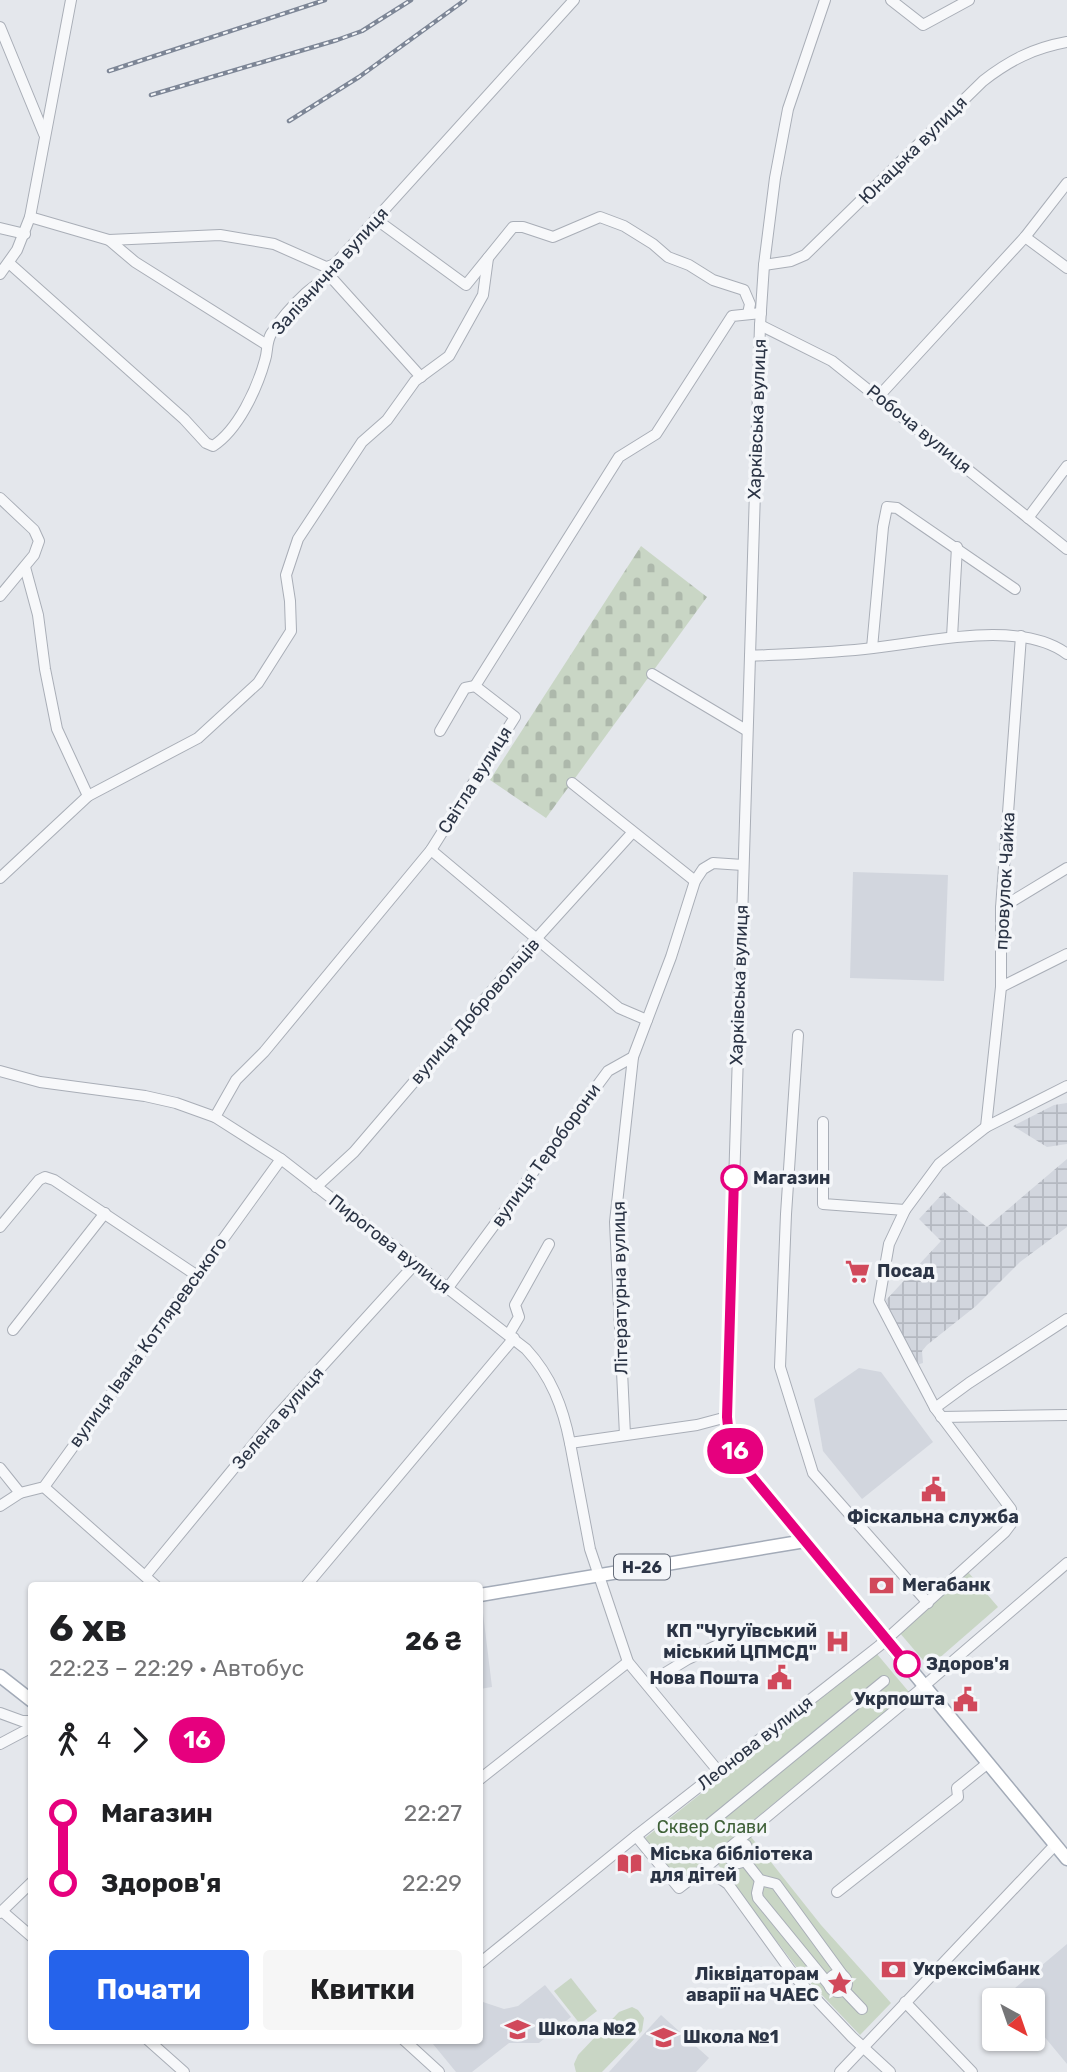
<!DOCTYPE html>
<html lang="uk">
<head>
<meta charset="utf-8">
<style>
  body { margin:0; font-family:Rubik,sans-serif; background:#f6f6f6; color:#202124; height:100vh; display:flex; flex-direction:column; font-size:26px; white-space:nowrap }
  * { box-sizing:border-box; margin:0 }
  p { font-size:23px; color:#757577 }
  .icon { flex:none; width:38px; height:38px; fill:none; stroke:currentColor; stroke-width:2; stroke-linecap:round; stroke-linejoin:round }
  .map { position:relative; flex:1; overflow:hidden }
  .drawer { position:absolute; left:28px; top:1582px; width:455px; height:462px; display:flex; flex-direction:column; background:#fff; border-radius:7px; box-shadow:0 2px 5px #0004 }
  .drawer>* { flex:none }
  .badge { padding:0 14px; border-radius:23px; font-size:24px; line-height:46px }
  .needle { width:46px; rotate:140deg }
  .fabs { position:absolute; left:982px; top:1988px; display:grid; gap:14px }
  .fabs a { display:grid; place-items:center; width:63px; height:63px; border-radius:7px; background:#fff; box-shadow:0 2px 5px #0004; font-size:35px }
  .map>.badge { position:absolute; translate:-50% -50%; box-shadow:0 0 0 4px #fff }
  .legs { display:flex; align-items:center; gap:10px; height:77px; padding:0 21px; font-size:23px }
  .legs p { margin-inline-start:auto }
  .head { display:flex; align-items:center; justify-content:space-between; height:119px; padding:0 21px }
  h1 { font-size:38px; font-weight:700; line-height:52px }
  .button { display:flex; gap:14px; margin-top:auto; padding:14px 21px }
  .button a { flex:1; height:80px; border-radius:7px; background:#2563eb; color:#fff; font-size:28px; font-weight:700; line-height:80px; text-align:center }
  .button a+a { background:#f6f6f6; color:#202124 }
  ul { padding:0 21px; list-style:none }
  li { display:flex; align-items:center; gap:24px; height:70px; font-size:26px }
  li i { display:grid; place-items:center; width:10px; height:100%; margin:0 9px; background:currentColor }
  li i::after { content:''; width:18px; height:18px; margin:-9px; border:5px solid; border-radius:50%; background:#fff }
  li p { margin-inline-start:auto }
  li:first-child i { background:linear-gradient(#0000 50%,currentColor 0) }
  li:last-child i { background:linear-gradient(currentColor 50%,#0000 0) }
  .map>svg:first-child { display:block }
  .built { fill:#d2d6de }
  .industrial { fill:url(#industrial-grid) }
  .green { fill:#c9d6c5 }
  .cemetery { fill:url(#cemetery-stones) }
  .lines { fill:none; stroke-linecap:round; stroke-linejoin:round }
  .minor-casing { stroke:#a9aeb7; stroke-width:12 }
  .major-casing { stroke:#a3abb8; stroke-width:15 }
  .minor { stroke:#f7f8fa; stroke-width:10 }
  .major { stroke:#fff; stroke-width:12 }
  .rail-casing { stroke:#7d8696; stroke-width:4.5 }
  .rail { stroke:#f4f6f9; stroke-width:2; stroke-dasharray:5; stroke-linecap:butt }
  .line-1-casing { stroke:#fff; stroke-width:16 }
  .line-1 { stroke:#e6007e; stroke-width:10 }
  .stop-1-dot { fill:#fff; stroke:#e6007e; stroke-width:3.5 }
  .labels { text-anchor:middle; dominant-baseline:central; stroke-width:7; stroke-linejoin:round; paint-order:stroke }
  .shield { fill:#f4f6f9; stroke:#676e7b; stroke-width:2 }
  .shield-label { font-size:16px; font-weight:bold; fill:#2b3445 }
  .street-label { font-size:18px; fill:#2b3445; stroke:#f4f6f9 }
  .stop-label { font-size:18px; font-weight:bold; fill:#2b3445; stroke:#f4f6f9; text-anchor:start }
  .poi-label { font-size:18px; font-weight:bold; fill:#2b3445; stroke:#f4f6f9; text-anchor:start }
  .park-label { font-size:18px; fill:#3f6138; stroke:#f4f6f9 }
</style>
</head>
<body>
<div class="map">
<svg width="1067" height="2072" viewBox="0 0 1067 2072">
  <defs>
    <pattern id="industrial-grid" width="8" height="8" patternUnits="userSpaceOnUse" patternTransform="scale(1.75)"><rect width="8" height="8" fill="#d2d6de"/><path d="M0 4h8M4 0v8" fill="none" stroke="#b4b8c0"/></pattern>
    <pattern id="cemetery-stones" width="16" height="16" patternUnits="userSpaceOnUse" patternTransform="scale(1.75)"><rect width="16" height="16" fill="#c9d6c5"/><path d="M2 7V4a2 2 0 0 1 4 0v3zM10 15v-3a2 2 0 0 1 4 0v3z" fill="#adb8ab"/></pattern>
  </defs>
  <rect width="100%" height="100%" fill="#e4e7ec"/>
  <!-- built -->
  <g class="built">
    <polygon points="853,872 948,875 944,981 850,978"/>
    <polygon points="859,1368 881,1372 933,1442 862,1499 823,1451 814,1399"/>
    <polygon points="480,1605 482,1605 492,1687 480,1689"/>
    <polygon points="1067,1944 1067,2064 1033,2023 1032,2000 1014,2000 1008,1994"/>
    <polygon points="545,1985 571,2017 539,2043 509,2043 472,2072 456,2072 433,2044 437,2041 480,2040 480,2005 483,2002 504,2009 518,2006"/>
    <polygon points="661,2015 709,2058 696,2072 609,2072"/>
  </g>
  <!-- industrial -->
  <g class="industrial">
    <polygon points="1067,1103 1067,1144 1047,1147 1013,1126 1054,1105"/>
    <polygon points="1067,1159 1067,1227 1020,1262 976,1306 927,1345 922,1351 923,1363 910,1367 886,1300 941,1241 919,1219 944,1192 987,1227"/>
  </g>
  <!-- green -->
  <g class="green">
    <polygon points="968,1572 998,1607 929,1667 899,1632"/>
    <polygon points="877,1654 909,1692 744,1828 821,1925 891,2003 860,2035 801,1973 713,1858 680,1881 645,1838"/>
    <polygon points="571,1978 597,2011 580,2024 554,1991"/>
    <polygon points="632,2007 638,2010 644,2018 642,2031 602,2072 576,2072 574,2064 578,2055 619,2012"/>
  </g>
  <!-- cemetery -->
  <polygon class="cemetery" points="641,546 707,597 546,818 490,780"/>
  <g class="lines">
    <defs>
      <g id="minor">
        <polyline points="891,0 923,25 969,0"/>
        <polyline points="0,27 44,134"/>
        <polyline points="30,217 109,240 220,235 274,244 326,267 330,266"/>
        <polyline points="377,220 466,285 513,227 523,227 553,237 600,217 624,226 653,244 668,257 689,265 713,280 744,290 750,304 748,314"/>
        <polyline points="0,228 25,234"/>
        <polyline points="1025,237 1067,268"/>
        <polyline points="109,240 135,262 267,345"/>
        <path d="M9,263L184,419L206,443L213,446C238,430 257,389 265,360C268,351 266,343 271,334C280,320 294,304 306,293C316,284 328,279 330,266L336,263L574,0"/>
        <path d="M764,265L791,261L805,255L983,81C1010,60 1034,48 1067,42"/>
        <polyline points="0,274 17,250 30,217 71,0"/>
        <polyline points="329,275 421,377"/>
        <polyline points="760,325 832,361 1067,549"/>
        <polyline points="879,396 1025,237 1067,183"/>
        <polyline points="0,498 34,530 39,541 34,555 0,596"/>
        <polyline points="1028,518 1067,466"/>
        <polyline points="25,567 38,615 45,669 57,729 88,796"/>
        <polyline points="952,637 957,547"/>
        <polyline points="872,648 883,527 887,507 897,508 1015,589"/>
        <path d="M750,656C791,654 833,653 873,648C928,642 1021,619 1067,654"/>
        <polyline points="652,674 746,730"/>
        <polyline points="440,731 465,688 475,686"/>
        <polyline points="572,783 695,881"/>
        <polyline points="431,850 619,1008 647,1020"/>
        <polyline points="0,878 88,796 198,738 258,683 291,631 290,601 286,575 298,539 362,442 387,420 415,381 449,356 483,295 488,258"/>
        <polyline points="1001,908 1067,868"/>
        <polyline points="1001,987 1067,954"/>
        <polyline points="798,1035 786,1214 780,1367 813,1473 928,1603"/>
        <path d="M0,1071L40,1082L145,1096L176,1103L215,1117L281,1159L526,1349C551,1376 563,1407 570,1443L697,1425L727,1417"/>
        <polyline points="215,1117 236,1080 264,1052 431,850 515,717 475,686 619,457 656,434 732,316 761,313"/>
        <polyline points="823,1122 823,1204 905,1210"/>
        <polyline points="986,1127 1001,987 1001,908 1021,636"/>
        <polyline points="316,1187 354,1152 536,939 632,833"/>
        <polyline points="0,1227 39,1180 45,1177 54,1180 196,1275"/>
        <polyline points="447,1289 608,1071 633,1057 671,957 695,881 703,869 713,863 743,865"/>
        <polyline points="13,1330 105,1213"/>
        <polyline points="509,1334 519,1317 515,1305 549,1244"/>
        <polyline points="935,1408 969,1383 1067,1319"/>
        <polyline points="941,1417 1067,1415"/>
        <polyline points="625,1435 615,1222 633,1057"/>
        <polyline points="570,1443 590,1549 628,1662 719,1772"/>
        <polyline points="0,1468 20,1493"/>
        <polyline points="44,1487 156,1586"/>
        <polyline points="0,1506 20,1493 44,1487 281,1159"/>
        <polyline points="805,1541 743,1466 729,1436 727,1417 760,325 764,265 775,178 788,109 825,0"/>
        <polyline points="146,1575 276,1417 415,1264"/>
        <polyline points="306,1586 514,1338"/>
        <polyline points="647,1684 688,1659 750,1630"/>
        <polyline points="0,1713 22,1721 32,1721"/>
        <polyline points="0,1744 32,1727"/>
        <polyline points="480,1779 628,1662"/>
        <polyline points="702,1830 884,1681"/>
        <polyline points="636,1836 679,1888 705,1868 728,1884 796,1978 852,2037 890,2072"/>
        <polygon points="746,1845 749,1852 746,1861 739,1863 731,1860"/>
        <polyline points="738,1852 760,1880 776,1884 844,1977"/>
        <polyline points="705,1868 917,1692 1067,1563"/>
        <polyline points="760,1880 757,1893 758,1898 830,1986"/>
        <polyline points="837,1892 958,1797 957,1788 988,1763"/>
        <polyline points="2,1911 32,1937"/>
        <polyline points="0,1913 32,1882"/>
        <polyline points="480,1963 636,1836 879,1646 1005,1532 1011,1524 1011,1509 935,1408 879,1301 889,1244 905,1210 939,1164 986,1127 1067,1086"/>
        <circle cx="838" cy="1983" r="9"/>
        <polyline points="843,1989 862,2009"/>
        <polyline points="905,2002 972,2072"/>
        <polyline points="148,2040 184,2072"/>
        <polyline points="404,2040 439,2072"/>
        <polyline points="840,2072 1055,1845"/>
      </g>
      <g id="major">
        <polyline points="480,1595 805,1541 1067,1859"/>
        <polyline points="0,1676 32,1701"/>
      </g>
    </defs>
    <!-- minor casing -->
    <use href="#minor" class="minor-casing"/>
    <!-- major casing -->
    <use href="#major" class="major-casing"/>
    <!-- minor -->
    <use href="#minor" class="minor"/>
    <!-- major -->
    <use href="#major" class="major"/>
    <defs>
      <g id="rail">
        <polyline points="109,71 325,0"/>
        <polyline points="151,95 337,40 362,31 411,0"/>
        <polyline points="289,121 359,77 465,0"/>
      </g>
    </defs>
    <!-- rail casing -->
    <use href="#rail" class="rail-casing"/>
    <!-- rail -->
    <use href="#rail" class="rail"/>
  </g>
  <g class="lines">
    <defs>
      <polyline id="line-1" points="734,1178 727,1417 729,1436 743,1466 907,1664"/>
    </defs>
    <!-- line-1 casing -->
    <use href="#line-1" class="line-1-casing"/>
    <!-- line-1 -->
    <use href="#line-1" class="line-1"/>
  </g>
  <!-- icons -->
  <defs>
    <symbol id="supermarket-bare" viewBox="-9 -9 18 18"><path d="M-6-5.5h2.5l.6 2H6L4.5 2H-2.5L-4.4-4H-6ZM-1.5 3.2a1.3 1.3 0 1 0 .1 0ZM3 3.2a1.3 1.3 0 1 0 .1 0Z" fill="#d1495b" stroke="#f4f6f9" stroke-width="2.5" paint-order="stroke"/></symbol>
    <symbol id="civic-bare" viewBox="-9 -9 18 18"><path d="M-.6-6.5H3V-4.5H.6V-3L4-1V1h2V6H-6V1h2V-1L-.6-3ZM-1.2 2.5V6h2.4V2.5Z" fill="#d1495b" stroke="#f4f6f9" stroke-width="2.5" paint-order="stroke"/></symbol>
    <symbol id="bank-bare" viewBox="-9 -9 18 18"><path d="M-6-4H6V4H-6ZM0-2.3a2.3 2.3 0 1 0 0 4.6a2.3 2.3 0 1 0 0-4.6Z" fill="#d1495b" stroke="#f4f6f9" stroke-width="2.5" paint-order="stroke"/></symbol>
    <symbol id="hospital-bare" viewBox="-9 -9 18 18"><path d="M-5-5h3v3.5h4V-5h3V5h-3V1.5h-4V5h-3Z" fill="#d1495b" stroke="#f4f6f9" stroke-width="2.5" paint-order="stroke"/></symbol>
    <symbol id="library-bare" viewBox="-9 -9 18 18"><path d="M-6-4Q-3-5.5-.7-3.5V5Q-3 3-6 4ZM6-4Q3-5.5 .7-3.5V5Q3 3 6 4Z" fill="#d1495b" stroke="#f4f6f9" stroke-width="2.5" paint-order="stroke"/></symbol>
    <symbol id="sight-bare" viewBox="-9 -9 18 18"><path d="M0-6L1.8-2.2L6-1.7L2.9 1.2L3.7 5.4L0 3.3L-3.7 5.4L-2.9 1.2L-6-1.7L-1.8-2.2Z" fill="#d1495b" stroke="#f4f6f9" stroke-width="2.5" paint-order="stroke"/></symbol>
    <symbol id="school-bare" viewBox="-9 -9 18 18"><path d="M0-5L7-2L0 1L-7-2ZM-4 1L0 2.5L4 1V4Q0 6-4 4Z" fill="#d1495b" stroke="#f4f6f9" stroke-width="2.5" paint-order="stroke"/></symbol>
  </defs>
  <g fill-rule="evenodd">
    <use href="#supermarket-bare" x="840" y="1254" width="35" height="35"/>
    <use href="#civic-bare" x="916" y="1472" width="35" height="35"/>
    <use href="#bank-bare" x="864" y="1568" width="35" height="35"/>
    <use href="#hospital-bare" x="820" y="1624" width="35" height="35"/>
    <use href="#civic-bare" x="762" y="1660" width="35" height="35"/>
    <use href="#civic-bare" x="948" y="1682" width="35" height="35"/>
    <use href="#library-bare" x="612" y="1846" width="35" height="35"/>
    <use href="#bank-bare" x="876" y="1952" width="35" height="35"/>
    <use href="#sight-bare" x="822" y="1966" width="35" height="35"/>
    <use href="#school-bare" x="500" y="2012" width="35" height="35"/>
    <use href="#school-bare" x="646" y="2020" width="35" height="35"/>
  </g>
  <!-- markers -->
  <g class="stop-1-dot">
    <circle cx="734" cy="1178" r="12"/>
    <circle cx="907" cy="1664" r="12"/>
  </g>
  <g class="labels">
    <!-- shield labels -->
    <rect class="shield" x="614" y="1554.5" width="56" height="25" rx="5"/>
    <g class="shield-label">
      <text x="642" y="1567">Н-26</text>
    </g>
    <!-- street labels -->
    <g class="street-label">
      <text transform="translate(913 150) rotate(-45)">Юнацька вулиця</text>
      <text transform="translate(330 271) rotate(-48)">Залізнична вулиця</text>
      <text transform="translate(757 419) rotate(-88)">Харківська вулиця</text>
      <text transform="translate(919 429) rotate(39)">Робоча вулиця</text>
      <text transform="translate(475 780) rotate(-58)">Світла вулиця</text>
      <text transform="translate(1005 881) rotate(-87)">провулок Чайка</text>
      <text transform="translate(739 985) rotate(-88)">Харківська вулиця</text>
      <text transform="translate(475 1011) rotate(-49)">вулиця Добровольців</text>
      <text transform="translate(546 1155) rotate(-54)">вулиця Тероборони</text>
      <text transform="translate(390 1244) rotate(38)">Пирогова вулиця</text>
      <text transform="translate(620 1288) rotate(-91)">Літературна вулиця</text>
      <text transform="translate(148 1342) rotate(-54)">вулиця Івана Котляревського</text>
      <text transform="translate(278 1418) rotate(-49)">Зелена вулиця</text>
      <text transform="translate(755 1743) rotate(-38)">Леонова вулиця</text>
    </g>
    <!-- stop labels -->
    <g class="stop-label">
      <text x="753" y="1178">Магазин</text>
      <text x="926" y="1664">Здоров'я</text>
    </g>
    <!-- poi labels -->
    <g class="poi-label">
      <text x="877" y="1271">Посад</text>
      <text x="933" y="1517" text-anchor="middle">Фіскальна служба</text>
      <text x="902" y="1585">Мегабанк</text>
      <text x="817" y="1631" text-anchor="end">КП "Чугуївський<tspan x="817" dy="21">міський ЦПМСД"</tspan></text>
      <text x="759" y="1678" text-anchor="end">Нова Пошта</text>
      <text x="945" y="1699" text-anchor="end">Укрпошта</text>
      <text x="650" y="1854">Міська бібліотека<tspan x="650" dy="21">для дітей</tspan></text>
      <text x="913" y="1969">Укрексімбанк</text>
      <text x="819" y="1974" text-anchor="end">Ліквідаторам<tspan x="819" dy="21">аварії на ЧАЕС</tspan></text>
      <text x="538" y="2029">Школа №2</text>
      <text x="683" y="2037">Школа №1</text>
    </g>
    <!-- park labels -->
    <g class="park-label">
      <text x="712" y="1827">Сквер Слави</text>
    </g>
  </g>
</svg>
<div class="fabs">
<a><svg class="needle" viewBox="-14 -14 28 28"><path d="M0-13l5 13h-10z" fill="#e53935"/><path d="M0 13l5-13h-10z" fill="#757577"/></svg></a>
</div>
<b class="badge" style="left:735px;top:1451px;background:#e6007e;color:#fff">16</b>
<section class="drawer">
<div class="head"><div><h1>6 хв</h1><p>22:23 – 22:29 · Автобус</p></div><b>26 ₴</b></div>
<div class="legs"><svg class="icon" aria-label="walk" viewBox="0 0 24 24"><circle cx="13" cy="4" r="2"/><path d="M13 8l-2 6 4 7M11 14l-3 7M7 12l3-4h3l4 4"/></svg>4<svg class="icon" aria-label="forward" viewBox="0 0 24 24"><path d="M9 5l7 7-7 7"/></svg><b class="badge" style="background:#e6007e;color:#fff">16</b></div>
<ul>
<li><i style="color:#e6007e"></i><b>Магазин</b><p>22:27</p></li>
<li><i style="color:#e6007e"></i><b>Здоров'я</b><p>22:29</p></li>
</ul>
<div class="button"><a>Почати</a><a>Квитки</a></div>
</section>
</div>
</body>
</html>
